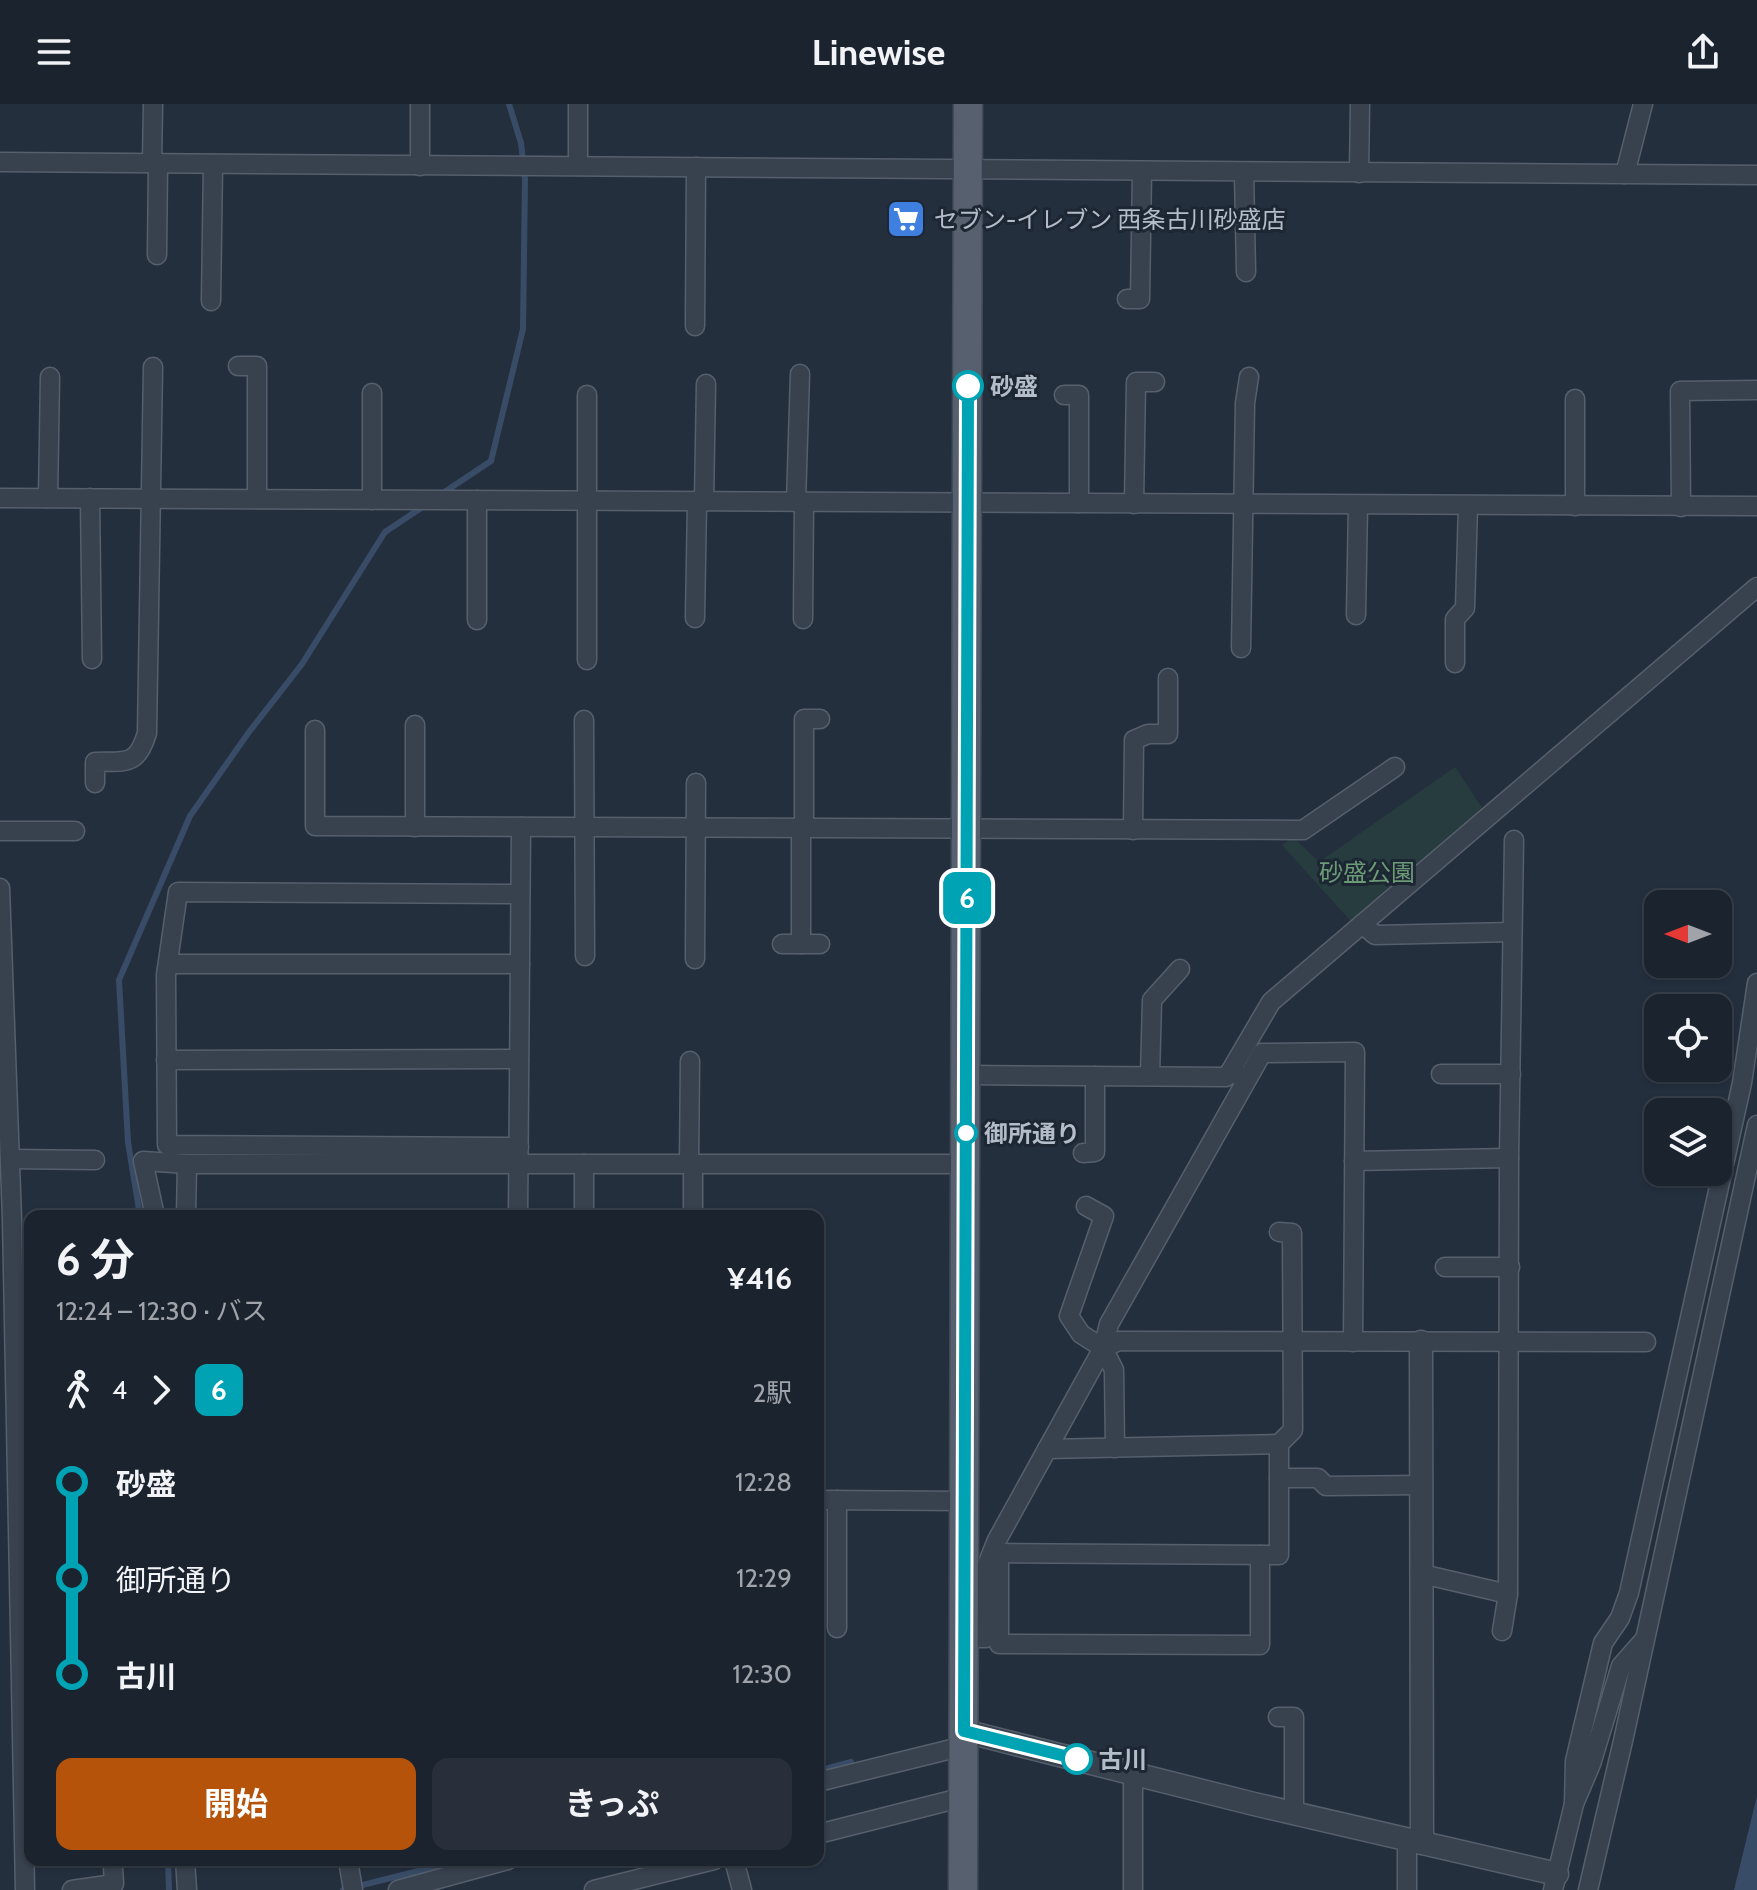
<!DOCTYPE html>
<html lang="ja">
<head>
<meta charset="utf-8">
<style>
  body { margin:0; font-family:Cabin,"Noto Sans JP",sans-serif; background:#282f3a; color:#f1f3f6; height:100vh; display:flex; flex-direction:column; font-size:30px; white-space:nowrap }
  * { box-sizing:border-box; margin:0 }
  p { font-size:26px; color:#a0a4aa }
  .icon { flex:none; width:44px; height:44px; fill:none; stroke:currentColor; stroke-width:2; stroke-linecap:round; stroke-linejoin:round }
  .map { position:relative; flex:1; overflow:hidden }
  .details { position:absolute; left:24px; top:1106px; width:800px; height:656px; display:flex; flex-direction:column; background:#1b232e; border-radius:16px; box-shadow:0 2px 6px #0004,0 0 0 2px #39404a }
  .details>* { flex:none }
  .badge { padding:0 16px; border-radius:12px; font-size:28px; line-height:52px }
  .needle { width:52px; rotate:270deg }
  .tools { position:absolute; left:1644px; top:786px; display:grid; gap:16px }
  .tools a { display:grid; place-items:center; width:88px; height:88px; border-radius:16px; background:#1b232e; box-shadow:0 2px 6px #0004,0 0 0 2px #39404a; font-size:40px }
  .map>.badge { position:absolute; translate:-50% -50%; box-shadow:0 0 0 4px #fff }
  .legs { display:flex; align-items:center; gap:12px; height:88px; padding:0 32px; font-size:26px }
  .legs p { margin-inline-start:auto }
  .headline { display:flex; align-items:center; justify-content:space-between; height:136px; padding:0 32px }
  h1 { font-size:44px; font-weight:700; line-height:60px }
  .action { display:flex; gap:16px; margin-top:auto; padding:16px 32px }
  .action a { flex:1; height:92px; border-radius:16px; background:#b45309; color:#fff; font-size:32px; font-weight:700; line-height:92px; text-align:center }
  .action a+a { background:#282f3a; color:#f1f3f6 }
  ul { padding:0 32px; list-style:none }
  li { display:flex; align-items:center; gap:28px; height:96px; font-size:30px }
  li i { display:grid; place-items:center; width:12px; height:100%; margin:0 10px; background:currentColor }
  li i::after { content:''; width:20px; height:20px; margin:-10px; border:6px solid; border-radius:50%; background:#1b232e }
  li p { margin-inline-start:auto }
  li:first-child i { background:linear-gradient(#0000 50%,currentColor 0) }
  li:last-child i { background:linear-gradient(currentColor 50%,#0000 0) }
  header { display:flex; justify-content:space-between; align-items:center; height:104px; padding:0 32px; background:#1b232e; font-size:36px; font-weight:700 }
  .map>svg:first-child { display:block }
  .green { fill:#263c3f }
  .water { fill:#394c67 }
  .lines { fill:none; stroke-linecap:round; stroke-linejoin:round }
  .stream { stroke:#394c67; stroke-width:6 }
  .minor-casing { stroke:#565f6c; stroke-width:21 }
  .tertiary-casing { stroke:#565f6c; stroke-width:25 }
  .primary-casing { stroke:#414a57; stroke-width:31 }
  .minor { stroke:#38414e; stroke-width:18 }
  .tertiary { stroke:#38414e; stroke-width:22 }
  .primary { stroke:#56606e; stroke-width:28 }
  .line-1-casing { stroke:#fff; stroke-width:18 }
  .line-1 { stroke:#00a3b4; stroke-width:12 }
  .stop-1-dot { fill:#fff; stroke:#00a3b4; stroke-width:4 }
  .labels { text-anchor:middle; dominant-baseline:central; stroke-width:6; stroke-linejoin:round; paint-order:stroke }
  .poi-label { font-size:24px; fill:#b4bcc9; stroke:#1d2633; text-anchor:start }
  .stop-label { font-size:24px; font-weight:bold; fill:#b4bcc9; stroke:#1d2633; text-anchor:start }
  .park-label { font-size:24px; fill:#6b9a76; stroke:#1d2633 }
</style>
</head>
<body>
<header><svg class="icon" aria-label="menu" viewBox="0 0 24 24"><path d="M4 6h16M4 12h16M4 18h16"/></svg>Linewise<svg class="icon" aria-label="share" viewBox="0 0 24 24"><path d="M12 15V3M7 8l5-5 5 5M5 13v7h14v-7"/></svg></header>
<div class="map">
<svg width="1757" height="1786" viewBox="0 0 1757 1786">
  <rect width="100%" height="100%" fill="#242f3e"/>
  <!-- green -->
  <polygon class="green" points="1455,663 1488,713 1357,824 1282,741 1293,733 1319,758"/>
  <!-- water -->
  <polygon class="water" points="1757,1692 1757,1786 1734,1786"/>
  <g class="lines">
    <!-- stream -->
    <g class="stream">
      <polyline points="440,391 491,357 523,225 525,75 521,39 509,0"/>
      <polyline points="140,1112 128,1038 119,876 190,712 249,628 302,560 385,428 424,402"/>
      <polyline points="818,1667 851,1658"/>
      <polyline points="168,1756 169,1786"/>
      <polyline points="343,1786 462,1756"/>
    </g>
    <defs>
      <g id="minor">
        <polyline points="420,0 420,62"/>
        <polyline points="578,0 578,62"/>
        <polyline points="0,58 1757,71"/>
        <polyline points="152,59 153,0"/>
        <polyline points="1244,68 1246,168"/>
        <polyline points="1359,69 1360,0"/>
        <polyline points="1625,70 1643,0"/>
        <polyline points="157,151 158,59"/>
        <polyline points="1127,195 1140,195 1142,67"/>
        <polyline points="211,197 213,60"/>
        <polyline points="695,222 696,63"/>
        <polyline points="238,262 257,262 257,395"/>
        <polyline points="372,289 372,396"/>
        <polyline points="1064,291 1079,291 1079,399"/>
        <polyline points="1575,295 1575,402"/>
        <polyline points="0,394 1757,402"/>
        <polyline points="48,394 50,273"/>
        <polyline points="90,394 92,555"/>
        <polyline points="477,396 477,516"/>
        <polyline points="704,398 706,280"/>
        <polyline points="796,398 800,270"/>
        <polyline points="1134,400 1136,278 1155,278"/>
        <polyline points="1681,403 1680,287 1757,286"/>
        <polyline points="1356,511 1358,401"/>
        <polyline points="695,514 697,398"/>
        <polyline points="803,515 804,398"/>
        <polyline points="1241,544 1245,299 1249,273"/>
        <polyline points="587,556 587,291"/>
        <polyline points="1455,559 1455,515 1465,504 1468,402"/>
        <polyline points="584,616 585,852"/>
        <polyline points="415,621 415,723"/>
        <polyline points="315,626 315,722 1303,726 1395,663"/>
        <path d="M95,679V658C125,657 137,663 147,629L153,263"/>
        <polyline points="801,725 801,840"/>
        <polyline points="804,725 804,615 820,615"/>
        <polyline points="1133,726 1134,636 1148,630 1168,630 1168,574"/>
        <polyline points="0,727 75,727"/>
        <polyline points="0,784 12,1115 25,1786"/>
        <polyline points="1362,820 1375,831 1512,828"/>
        <polyline points="782,840 820,840"/>
        <polyline points="695,855 696,679"/>
        <polyline points="168,860 520,860"/>
        <polyline points="166,956 519,955"/>
        <polyline points="1230,968 1271,898 1757,483"/>
        <polyline points="1441,970 1511,970"/>
        <polyline points="966,971 1226,973 1230,968 1240,972"/>
        <polyline points="1150,972 1152,896 1180,865"/>
        <polyline points="519,1043 167,1041 166,871 178,788 520,790"/>
        <polyline points="1083,1049 1095,1048 1095,972"/>
        <polyline points="11,1055 95,1056"/>
        <polyline points="1354,1057 1509,1054"/>
        <polyline points="689,1060 690,957"/>
        <polyline points="693,1060 693,1112"/>
        <polyline points="1086,1102 1104,1112 1069,1212 1081,1230 1103,1244 1114,1266 1115,1344"/>
        <polyline points="155,1112 143,1057 187,1060 966,1060"/>
        <polyline points="186,1112 187,1060"/>
        <polyline points="518,1112 521,723"/>
        <polyline points="584,1112 584,1060"/>
        <polyline points="1445,1163 1510,1163"/>
        <polyline points="1103,1244 1119,1237 1646,1238"/>
        <polyline points="1047,1345 1279,1340"/>
        <polyline points="1279,1374 1318,1374 1326,1382 1422,1381"/>
        <polyline points="818,1396 965,1397"/>
        <polyline points="837,1396 837,1524"/>
        <polyline points="992,1449 1279,1451 1279,1340 1293,1326 1292,1129 1279,1128"/>
        <polyline points="999,1449 999,1540 1260,1541 1260,1451"/>
        <polyline points="1422,1470 1508,1490"/>
        <polyline points="1502,1527 1508,1490 1509,1054 1514,736"/>
        <polyline points="965,1534 986,1534 985,1466 997,1436 1103,1244 1109,1220 1262,949 1355,948 1353,1238"/>
        <polyline points="1278,1613 1294,1613 1294,1710"/>
        <polyline points="818,1678 964,1642"/>
        <polyline points="1574,1700 1575,1657 1603,1539 1620,1514 1629,1489 1742,979 1757,879"/>
        <polyline points="818,1730 964,1693"/>
        <polyline points="185,1756 187,1786"/>
        <polyline points="348,1756 353,1786"/>
        <polyline points="734,1756 742,1786"/>
        <polyline points="72,1786 114,1780 113,1763"/>
        <polyline points="398,1786 508,1756"/>
        <polyline points="594,1786 714,1756"/>
        <polyline points="1133,1786 1133,1670"/>
        <polyline points="1407,1786 1407,1736"/>
        <polyline points="1553,1786 1574,1700 1591,1660 1621,1562 1644,1536"/>
        <polyline points="1588,1786 1623,1637 1757,1021"/>
      </g>
      <g id="tertiary">
        <polyline points="1421,1238 1422,1739"/>
        <polyline points="964,1627 1254,1700 1557,1770"/>
      </g>
      <polyline id="primary" points="963,1786 968,0"/>
    </defs>
    <!-- minor casing -->
    <use href="#minor" class="minor-casing"/>
    <!-- tertiary casing -->
    <use href="#tertiary" class="tertiary-casing"/>
    <!-- primary casing -->
    <use href="#primary" class="primary-casing"/>
    <!-- minor -->
    <use href="#minor" class="minor"/>
    <!-- tertiary -->
    <use href="#tertiary" class="tertiary"/>
    <!-- primary -->
    <use href="#primary" class="primary"/>
  </g>
  <g class="lines">
    <defs>
      <polyline id="line-1" points="968,282 964,1627 1077,1655"/>
    </defs>
    <!-- line-1 casing -->
    <use href="#line-1" class="line-1-casing"/>
    <!-- line-1 -->
    <use href="#line-1" class="line-1"/>
  </g>
  <!-- icons -->
  <defs>
    <symbol id="supermarket-square" viewBox="-11 -11 22 22"><rect x="-9" y="-9" width="18" height="18" rx="4" fill="#3f7fe0" stroke="#1d2633"/><path d="M-6-5.5h2.5l.6 2H6L4.5 2H-2.5L-4.4-4H-6ZM-1.5 3.2a1.3 1.3 0 1 0 .1 0ZM3 3.2a1.3 1.3 0 1 0 .1 0Z" fill="#fff"/></symbol>
  </defs>
  <g fill-rule="evenodd">
    <use href="#supermarket-square" x="884" y="93" width="44" height="44"/>
  </g>
  <!-- markers -->
  <g class="stop-1-dot">
    <circle cx="968" cy="282" r="14"/>
    <circle cx="966" cy="1029" r="10"/>
    <circle cx="1077" cy="1655" r="14"/>
  </g>
  <g class="labels">
    <!-- poi labels -->
    <g class="poi-label">
      <text x="934" y="115">セブン-イレブン 西条古川砂盛店</text>
    </g>
    <!-- stop labels -->
    <g class="stop-label">
      <text x="990" y="282">砂盛</text>
      <text x="984" y="1029">御所通り</text>
      <text x="1099" y="1655">古川</text>
    </g>
    <!-- park labels -->
    <g class="park-label">
      <text x="1367" y="768">砂盛公園</text>
    </g>
  </g>
</svg>
<div class="tools">
<a><svg class="needle" viewBox="-14 -14 28 28"><path d="M0-13l5 13h-10z" fill="#e53935"/><path d="M0 13l5-13h-10z" fill="#a0a4aa"/></svg></a>
<a><svg class="icon" aria-label="locate" viewBox="0 0 24 24"><circle cx="12" cy="12" r="6"/><path d="M12 2v4M12 18v4M2 12h4M18 12h4"/></svg></a>
<a><svg class="icon" aria-label="layers" viewBox="0 0 24 24"><path d="M12 4l9 5-9 5-9-5zM3 14l9 5 9-5"/></svg></a>
</div>
<b class="badge" style="left:967px;top:794px;background:#00a3b4;color:#fff">6</b>
<section class="details">
<div class="headline"><div><h1>6 分</h1><p>12:24 – 12:30 · バス</p></div><b>¥416</b></div>
<div class="legs"><svg class="icon" aria-label="walk" viewBox="0 0 24 24"><circle cx="13" cy="4" r="2"/><path d="M13 8l-2 6 4 7M11 14l-3 7M7 12l3-4h3l4 4"/></svg>4<svg class="icon" aria-label="forward" viewBox="0 0 24 24"><path d="M9 5l7 7-7 7"/></svg><b class="badge" style="background:#00a3b4;color:#fff">6</b><p>2駅</p></div>
<ul>
<li><i style="color:#00a3b4"></i><b>砂盛</b><p>12:28</p></li>
<li><i style="color:#00a3b4"></i><span>御所通り</span><p>12:29</p></li>
<li><i style="color:#00a3b4"></i><b>古川</b><p>12:30</p></li>
</ul>
<div class="action"><a>開始</a><a>きっぷ</a></div>
</section>
</div>
</body>
</html>
